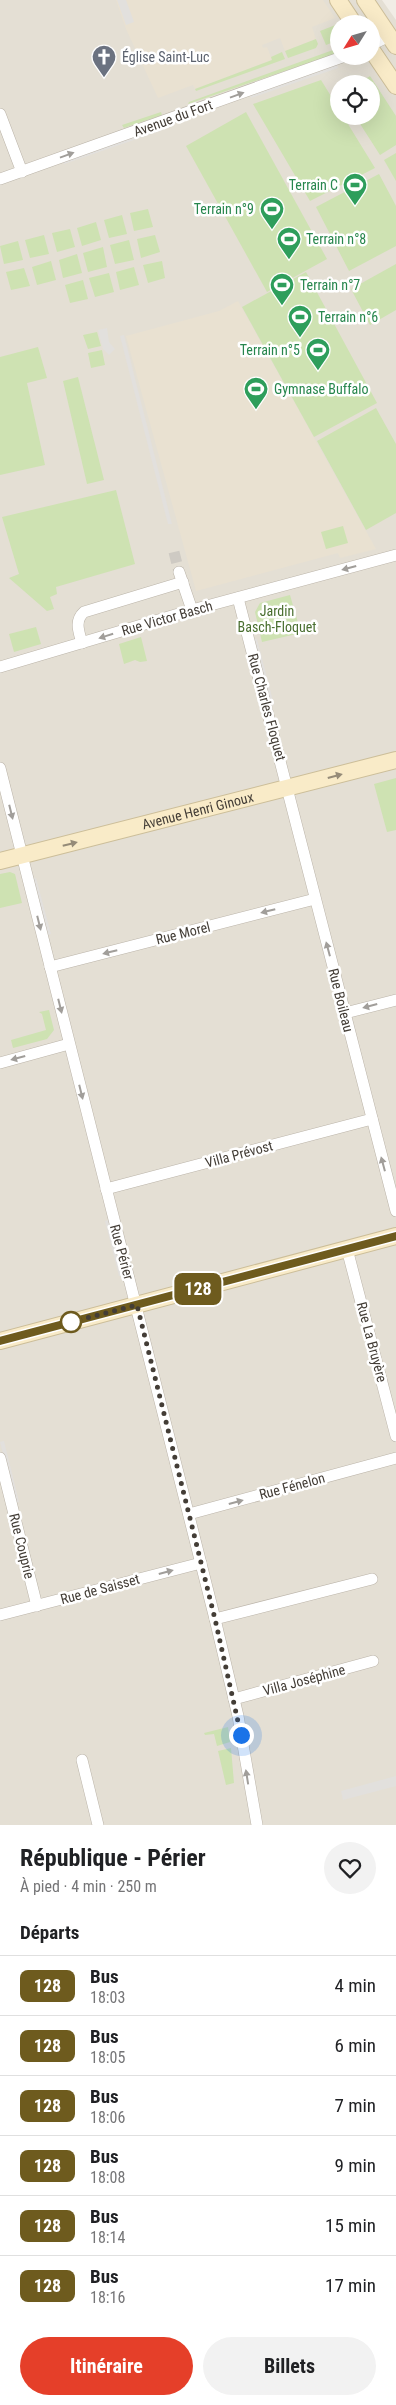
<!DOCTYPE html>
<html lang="fr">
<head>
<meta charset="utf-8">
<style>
  body { margin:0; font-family:"Roboto Condensed",sans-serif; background:#f2f2f2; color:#202124; height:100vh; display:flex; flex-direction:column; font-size:19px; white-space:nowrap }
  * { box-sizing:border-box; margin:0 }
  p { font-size:16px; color:#757577 }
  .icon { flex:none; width:28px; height:28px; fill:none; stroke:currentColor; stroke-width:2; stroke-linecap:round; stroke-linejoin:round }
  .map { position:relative; height:1825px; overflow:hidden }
  .side { display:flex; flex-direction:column; background:#fff; flex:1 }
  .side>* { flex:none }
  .badge { padding:0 10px; border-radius:8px; font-size:18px; line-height:32px }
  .needle { width:32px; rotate:233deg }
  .fabs { position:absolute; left:330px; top:15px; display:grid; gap:10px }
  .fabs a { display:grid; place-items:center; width:50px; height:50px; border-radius:50%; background:#fff; box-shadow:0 5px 20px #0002; font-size:25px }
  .you { position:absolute; width:25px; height:25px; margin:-12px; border:4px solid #fff; border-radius:50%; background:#1a73e8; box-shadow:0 0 0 8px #1a73e833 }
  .map>.badge { position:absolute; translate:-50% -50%; box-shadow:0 0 0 2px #fff }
  h2 { padding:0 20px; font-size:19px; line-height:45px }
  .round { display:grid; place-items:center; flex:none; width:52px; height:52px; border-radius:26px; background:#f2f2f2 }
  .overview { display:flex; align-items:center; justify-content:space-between; height:85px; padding:0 20px }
  h1 { font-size:24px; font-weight:700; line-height:38px }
  .action { display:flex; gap:10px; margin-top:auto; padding:10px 20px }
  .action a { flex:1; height:58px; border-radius:30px; background:#e53f29; color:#fff; font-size:20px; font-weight:700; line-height:58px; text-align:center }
  .action a+a { background:#f2f2f2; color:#202124 }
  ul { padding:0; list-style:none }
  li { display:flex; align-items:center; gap:15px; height:60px; padding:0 20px; border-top:1px solid #e0e0e0 }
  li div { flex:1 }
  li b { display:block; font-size:19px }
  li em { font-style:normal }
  li .badge { min-width:55px; font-weight:700; text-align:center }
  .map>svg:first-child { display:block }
  .residential { fill:#e4dfd4; fill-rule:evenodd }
  .education { fill:#e9e1d1 }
  .green { fill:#cee2b2 }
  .parking { fill:#e2e0dd }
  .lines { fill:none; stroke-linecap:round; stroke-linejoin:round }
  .street-tunnel { stroke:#cecac3; stroke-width:11; stroke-dasharray:11 5.5; stroke-linecap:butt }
  .street-casing { stroke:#bbb4a9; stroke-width:12 }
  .secondary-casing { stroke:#ccbe99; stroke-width:18 }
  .street { stroke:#fff; stroke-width:11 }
  .secondary { stroke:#f9ebc8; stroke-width:16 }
  .oneway { fill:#a19e9a }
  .oneway2 { fill:#958b78 }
  .line-casing { stroke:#fff; stroke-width:11 }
  .line { stroke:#6e5b1e; stroke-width:8 }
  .walk { stroke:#433d36; stroke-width:5; stroke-dasharray:0 9 }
  .stop-dot { fill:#fff; stroke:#6e5b1e; stroke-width:2.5 }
  .labels { text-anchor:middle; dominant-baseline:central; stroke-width:5; stroke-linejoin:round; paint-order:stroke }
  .worship-label { font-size:14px; fill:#5b616d; stroke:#fff; text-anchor:start }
  .street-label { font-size:14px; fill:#433d36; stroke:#fff }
  .leisure-label { font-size:14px; fill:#27864d; stroke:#fff; text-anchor:start }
  .park-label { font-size:14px; fill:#496e2f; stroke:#fff }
</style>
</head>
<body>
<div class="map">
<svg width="396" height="1825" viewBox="0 0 396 1825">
  <rect width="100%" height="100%" fill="#f1ede6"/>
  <!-- residential -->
  <path class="residential" d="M0,0H382L396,20V1825H0ZM339,24H371V56H339ZM339,84H371V116H339Z"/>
  <!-- education -->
  <g class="education">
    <polygon points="116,0 323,0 335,18 312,27 316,39 285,51 280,38 262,45 263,48 267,47 272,60 195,89 193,85 158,98 126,29"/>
    <polygon points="238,301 376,549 340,558 338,553 196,591 126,336 219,311"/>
  </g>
  <!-- green -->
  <g class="green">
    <polygon points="338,24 339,40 326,45 320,31"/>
    <polygon points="316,39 318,44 316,48 288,58 285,51"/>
    <polygon points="333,50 335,54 188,104 189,102"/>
    <polygon points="282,52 285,59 196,91 195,89 272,60 271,57"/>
    <polygon points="370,76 396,116 396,145 380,155 355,116 371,116 371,84 358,84"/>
    <polygon points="321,80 339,109 339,116 343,116 375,168 310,201 253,104"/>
    <polygon points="161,112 162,115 124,128 122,125"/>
    <polygon points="246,112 327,259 267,292 186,146"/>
    <polygon points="396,153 396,181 384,160"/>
    <polygon points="379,174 396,206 396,246 349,271 316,207"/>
    <polygon points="148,209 153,227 134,231 130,213"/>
    <polygon points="122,215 127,234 109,238 104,220"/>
    <polygon points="96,222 101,240 82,246 77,228"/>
    <polygon points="70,229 75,247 57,252 52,233"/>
    <polygon points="44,235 49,254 30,258 25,240"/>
    <polygon points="155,235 160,252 141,258 137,239"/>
    <polygon points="129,240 134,260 115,264 110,245"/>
    <polygon points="18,241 23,260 4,264 0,246"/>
    <polygon points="103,247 107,267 88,272 83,253"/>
    <polygon points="77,254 82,273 63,278 59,260"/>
    <polygon points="51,261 56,280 37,285 32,267"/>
    <polygon points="162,261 165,278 148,283 143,265"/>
    <polygon points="396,264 396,310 370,325 351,289"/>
    <polygon points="134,267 139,285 120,290 116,272"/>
    <polygon points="24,268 30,286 11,290 6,272"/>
    <polygon points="306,272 377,403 314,437 242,307"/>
    <polygon points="109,273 114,292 95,297 89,278"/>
    <polygon points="83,280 88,299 70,303 65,285"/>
    <polygon points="97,332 101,346 88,349 83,335"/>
    <polygon points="38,347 47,378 27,383 45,465 0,475 0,357"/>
    <polygon points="102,350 105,365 91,368 88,353"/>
    <polygon points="78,377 104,480 87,484 63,381"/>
    <polygon points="376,408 396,444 396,513 366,530 317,441"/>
    <polygon points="116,490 135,564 56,587 57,594 50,597 54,609 47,611 9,578 19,574 2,517"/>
    <polygon points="343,526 348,543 326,549 321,532"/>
    <polygon points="290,595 301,633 262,642 255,612 260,603"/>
    <polygon points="36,627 41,644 14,652 9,634"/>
    <polygon points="141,637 147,661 140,662 135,660 124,664 119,644"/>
    <polygon points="396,778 396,830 387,832 374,784"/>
    <polygon points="10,872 15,874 22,903 0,908 0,874"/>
    <polygon points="49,1010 54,1030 47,1039 13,1048 11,1040 46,1030 42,1014 39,1012"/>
    <polygon points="228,1727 230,1742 217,1746 214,1734 205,1735 204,1733"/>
    <polygon points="231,1748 234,1783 226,1785 218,1751"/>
  </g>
  <!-- parking -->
  <g class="parking">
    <polygon points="117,0 126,0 134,22 126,25"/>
    <polygon points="337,64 338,68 251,98 250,95"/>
    <polygon points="159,127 160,131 64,164 63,161"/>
    <polygon points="107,328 109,342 115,349 109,355 103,349 98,330"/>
    <polygon points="124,335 172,524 168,524 120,336"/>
    <polygon points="254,639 257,639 274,705 271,706"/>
    <polygon points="36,878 51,934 48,935 33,879"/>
    <polygon points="109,1220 123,1275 119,1276 105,1221"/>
    <polygon points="4,1441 19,1502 16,1503 0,1442"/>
    <polygon points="396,1776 396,1786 343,1800 341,1791"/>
  </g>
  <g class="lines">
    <!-- street-tunnel -->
    <polyline class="street-tunnel" points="174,552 179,572"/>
    <defs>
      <g id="street">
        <polyline points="371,45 389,36"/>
        <polyline points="0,114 22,172"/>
        <polyline points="0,179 345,56"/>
        <polyline points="179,572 192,610"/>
        <polyline points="238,598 396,1211"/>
        <path d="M82,643C79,632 74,621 84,612L183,582"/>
        <polyline points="0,667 192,610 396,555"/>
        <polyline points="0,768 215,1619 238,1716 257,1825"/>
        <polyline points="50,967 315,899"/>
        <polyline points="345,1013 396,1000"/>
        <polyline points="0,1063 69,1044"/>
        <polyline points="106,1189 372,1119"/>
        <polyline points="347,1249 396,1436"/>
        <polyline points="0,1458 37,1606"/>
        <polyline points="189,1514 396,1458"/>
        <polyline points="0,1615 201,1563"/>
        <polyline points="215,1619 372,1579"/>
        <polyline points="234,1699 373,1661"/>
        <polyline points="82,1760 98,1825"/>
      </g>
      <g id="secondary">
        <polyline points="338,0 354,24"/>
        <polyline points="365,0 396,46"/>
        <polyline points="371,49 396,86"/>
        <path id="s1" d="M0,861L396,760"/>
        <polyline points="0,1341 396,1236"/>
      </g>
    </defs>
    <!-- street casing -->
    <use href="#street" class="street-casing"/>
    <!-- secondary casing -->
    <use href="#secondary" class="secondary-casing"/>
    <!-- street -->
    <use href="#street" class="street"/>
    <!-- secondary -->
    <use href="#secondary" class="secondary"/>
  </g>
  <!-- one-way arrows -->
  <defs><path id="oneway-solid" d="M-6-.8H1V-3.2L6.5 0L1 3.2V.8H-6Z" transform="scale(1.25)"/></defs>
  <g class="oneway">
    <use href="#oneway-solid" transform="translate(237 95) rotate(-20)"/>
    <use href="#oneway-solid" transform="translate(67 155) rotate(-20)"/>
    <use href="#oneway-solid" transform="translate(349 568) rotate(165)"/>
    <use href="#oneway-solid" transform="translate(106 636) rotate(163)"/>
    <use href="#oneway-solid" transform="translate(11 812) rotate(76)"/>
    <use href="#oneway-solid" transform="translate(268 911) rotate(166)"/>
    <use href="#oneway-solid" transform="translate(39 923) rotate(76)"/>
    <use href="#oneway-solid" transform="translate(328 949) rotate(-105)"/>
    <use href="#oneway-solid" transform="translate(110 952) rotate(166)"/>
    <use href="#oneway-solid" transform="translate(60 1006) rotate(76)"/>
    <use href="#oneway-solid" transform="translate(370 1006) rotate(165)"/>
    <use href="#oneway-solid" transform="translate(18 1058) rotate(165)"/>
    <use href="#oneway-solid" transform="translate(81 1092) rotate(76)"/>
    <use href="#oneway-solid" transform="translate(383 1164) rotate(-105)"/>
    <use href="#oneway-solid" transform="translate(236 1502) rotate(-15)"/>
    <use href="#oneway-solid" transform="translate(166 1572) rotate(-15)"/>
    <use href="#oneway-solid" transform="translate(247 1777) rotate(-99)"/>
  </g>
  <g class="oneway2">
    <use href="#oneway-solid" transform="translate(335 776) rotate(-15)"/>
    <use href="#oneway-solid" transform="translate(70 844) rotate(-14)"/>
  </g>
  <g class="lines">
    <defs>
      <polyline id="line" points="0,1341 396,1236"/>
    </defs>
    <!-- line casing -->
    <use href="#line" class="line-casing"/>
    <!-- line -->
    <use href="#line" class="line"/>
    <!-- walk -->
    <polyline class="walk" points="71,1322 137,1305 215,1619 241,1735"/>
  </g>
  <!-- icons -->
  <defs>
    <symbol id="church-pin" viewBox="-11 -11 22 30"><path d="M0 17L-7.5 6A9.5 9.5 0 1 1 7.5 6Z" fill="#6b7280" stroke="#fff"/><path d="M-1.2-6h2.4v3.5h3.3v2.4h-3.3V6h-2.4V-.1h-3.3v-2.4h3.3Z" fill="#fff"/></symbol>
    <symbol id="stadium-pin" viewBox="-11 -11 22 30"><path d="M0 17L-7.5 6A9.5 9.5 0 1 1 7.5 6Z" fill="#2e9e5b" stroke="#fff"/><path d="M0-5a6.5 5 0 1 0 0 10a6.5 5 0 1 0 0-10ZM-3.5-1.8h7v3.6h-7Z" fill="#fff"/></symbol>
  </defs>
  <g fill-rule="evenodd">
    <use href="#church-pin" x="90" y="43" width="28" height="38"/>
    <use href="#stadium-pin" x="341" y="171" width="28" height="38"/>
    <use href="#stadium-pin" x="258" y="195" width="28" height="38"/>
    <use href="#stadium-pin" x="275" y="225" width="28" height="38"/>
    <use href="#stadium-pin" x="268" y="271" width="28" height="38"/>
    <use href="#stadium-pin" x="286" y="303" width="28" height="38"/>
    <use href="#stadium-pin" x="304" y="336" width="28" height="38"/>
    <use href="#stadium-pin" x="242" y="375" width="28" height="38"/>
  </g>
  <!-- markers -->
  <circle class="stop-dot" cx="71" cy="1322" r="10"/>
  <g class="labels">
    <!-- worship labels -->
    <g class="worship-label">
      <text x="122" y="57">Église Saint-Luc</text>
    </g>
    <!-- street labels -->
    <g class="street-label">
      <text transform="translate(173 118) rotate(-20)">Avenue du Fort</text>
      <text transform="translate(167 618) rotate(-16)">Rue Victor Basch</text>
      <text transform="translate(267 707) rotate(75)">Rue Charles Floquet</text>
      <text stroke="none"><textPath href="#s1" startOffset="204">Avenue Henri Ginoux</textPath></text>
      <text transform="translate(183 933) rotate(-14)">Rue Morel</text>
      <text transform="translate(341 1000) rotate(76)">Rue Boileau</text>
      <text transform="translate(239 1154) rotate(-15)">Villa Prévost</text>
      <text transform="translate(122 1252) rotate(75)">Rue Périer</text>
      <text transform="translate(372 1342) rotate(75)">Rue La Bruyère</text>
      <text transform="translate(292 1486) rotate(-15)">Rue Fénelon</text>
      <text transform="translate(22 1546) rotate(76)">Rue Couprie</text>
      <text transform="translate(100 1589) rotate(-15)">Rue de Saisset</text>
      <text transform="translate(304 1680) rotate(-15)">Villa Joséphine</text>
    </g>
    <!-- leisure labels -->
    <g class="leisure-label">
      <text x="338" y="185" text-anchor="end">Terrain C</text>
      <text x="254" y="209" text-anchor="end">Terrain n°9</text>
      <text x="306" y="239">Terrain n°8</text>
      <text x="300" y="285">Terrain n°7</text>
      <text x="318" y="317">Terrain n°6</text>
      <text x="300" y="350" text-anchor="end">Terrain n°5</text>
      <text x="274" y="389">Gymnase Buffalo</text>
    </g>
    <!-- park labels -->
    <g class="park-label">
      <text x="277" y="611">Jardin<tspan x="277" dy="16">Basch-Floquet</tspan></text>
    </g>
  </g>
</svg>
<div class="fabs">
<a><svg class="needle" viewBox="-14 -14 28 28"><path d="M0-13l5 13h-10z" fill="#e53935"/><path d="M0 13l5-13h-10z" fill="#757577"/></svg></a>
<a><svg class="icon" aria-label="locate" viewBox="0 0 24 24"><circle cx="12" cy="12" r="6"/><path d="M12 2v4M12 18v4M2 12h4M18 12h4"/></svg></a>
</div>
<div class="you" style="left:241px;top:1735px"></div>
<b class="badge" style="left:198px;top:1289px;background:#6e5b1e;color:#fff">128</b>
</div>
<section class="side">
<div class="overview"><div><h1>République - Périer</h1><p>À pied · 4 min · 250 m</p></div><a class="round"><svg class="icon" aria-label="heart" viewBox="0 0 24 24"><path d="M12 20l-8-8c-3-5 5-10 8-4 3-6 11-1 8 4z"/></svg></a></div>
<h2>Départs</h2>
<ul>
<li><span class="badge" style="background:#6e5b1e;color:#fff">128</span><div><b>Bus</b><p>18:03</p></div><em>4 min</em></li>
<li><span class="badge" style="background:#6e5b1e;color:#fff">128</span><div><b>Bus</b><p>18:05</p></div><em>6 min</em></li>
<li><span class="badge" style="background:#6e5b1e;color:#fff">128</span><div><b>Bus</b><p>18:06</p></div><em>7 min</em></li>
<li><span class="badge" style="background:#6e5b1e;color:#fff">128</span><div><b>Bus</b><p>18:08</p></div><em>9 min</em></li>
<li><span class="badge" style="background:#6e5b1e;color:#fff">128</span><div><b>Bus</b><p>18:14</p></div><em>15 min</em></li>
<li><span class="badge" style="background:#6e5b1e;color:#fff">128</span><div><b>Bus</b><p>18:16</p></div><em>17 min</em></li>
</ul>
<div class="action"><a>Itinéraire</a><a>Billets</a></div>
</section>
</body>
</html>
